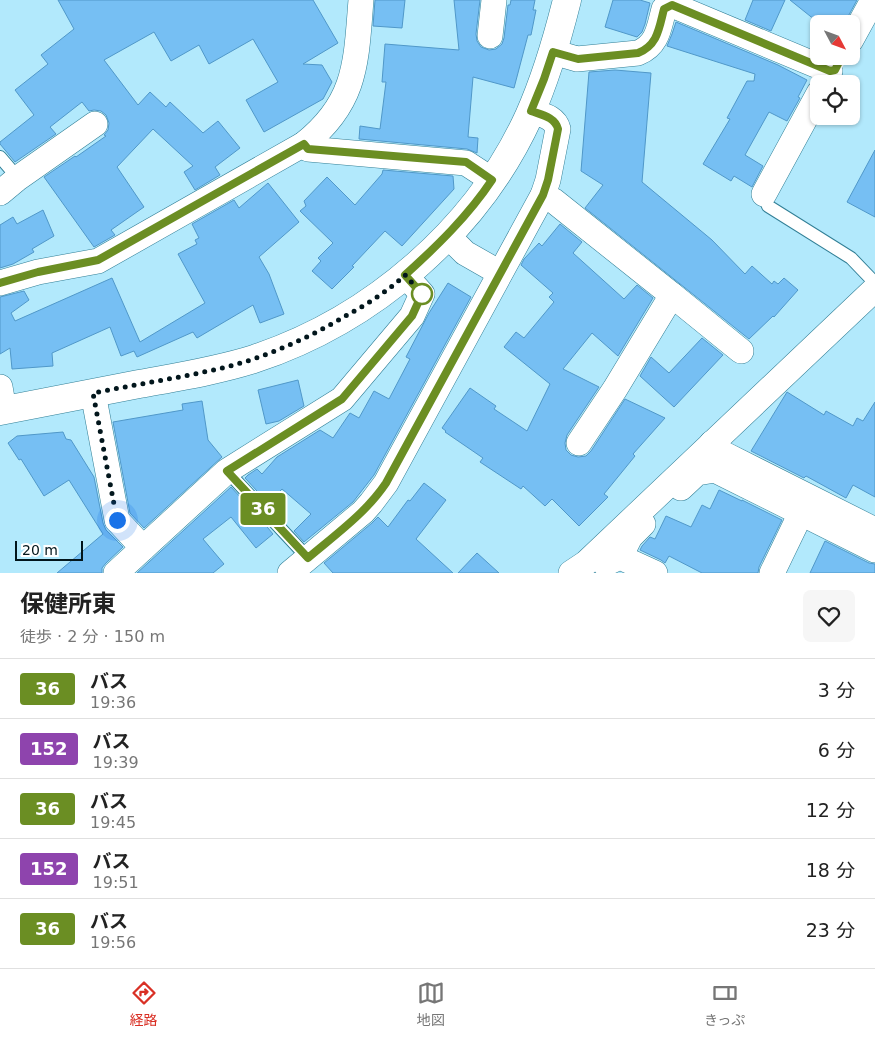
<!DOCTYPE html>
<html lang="ja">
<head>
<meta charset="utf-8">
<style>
  body { margin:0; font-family:"DejaVu Sans","Noto Sans JP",sans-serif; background:#f6f6f6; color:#222; height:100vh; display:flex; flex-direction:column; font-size:19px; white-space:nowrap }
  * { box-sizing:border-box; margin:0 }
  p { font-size:16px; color:#767676 }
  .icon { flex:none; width:28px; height:28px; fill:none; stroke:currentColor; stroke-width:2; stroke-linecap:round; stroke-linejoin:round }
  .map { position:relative; height:573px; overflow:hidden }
  .sheet { display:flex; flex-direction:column; background:#fff; flex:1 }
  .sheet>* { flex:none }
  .badge { padding:0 10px; border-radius:4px; font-size:18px; line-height:32px }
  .needle { width:32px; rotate:131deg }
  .fabs { position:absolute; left:810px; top:15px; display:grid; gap:10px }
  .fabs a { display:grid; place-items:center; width:50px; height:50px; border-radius:8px; background:#fff; box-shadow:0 1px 4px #0004; font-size:25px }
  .scale { position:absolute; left:15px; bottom:12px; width:68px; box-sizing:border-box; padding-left:5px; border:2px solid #02161c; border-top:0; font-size:14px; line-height:18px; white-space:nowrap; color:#02161c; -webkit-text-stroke:4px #fff; paint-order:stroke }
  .you { position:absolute; width:25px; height:25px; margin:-12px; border:4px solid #fff; border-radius:50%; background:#1a73e8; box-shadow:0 0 0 8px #1a73e833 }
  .map>.badge { position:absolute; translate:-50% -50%; box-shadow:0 0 0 2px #fff }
  .round { display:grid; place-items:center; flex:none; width:52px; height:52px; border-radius:8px; background:#f6f6f6 }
  .headline { display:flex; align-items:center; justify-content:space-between; height:85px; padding:0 20px }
  h1 { font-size:24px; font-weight:700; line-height:38px }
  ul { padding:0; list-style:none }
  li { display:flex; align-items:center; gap:15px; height:60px; padding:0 20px; border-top:1px solid #e0e0e0 }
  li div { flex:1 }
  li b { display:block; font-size:19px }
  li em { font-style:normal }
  li .badge { min-width:55px; font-weight:700; text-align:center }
  .tabs { display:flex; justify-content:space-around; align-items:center; height:70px; border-top:1px solid #e0e0e0; background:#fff; font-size:14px; color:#767676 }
  .tabs a { display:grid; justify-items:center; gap:2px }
  .tabs .on { color:#d93025 }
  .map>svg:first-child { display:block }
  .building { fill:#76bff3; stroke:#5098c9 }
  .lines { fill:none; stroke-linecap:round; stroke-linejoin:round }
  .lane-casing { stroke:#317f96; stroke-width:14 }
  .street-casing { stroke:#317f96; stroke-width:26 }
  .secondary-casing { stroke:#317f96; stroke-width:29 }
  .lane { stroke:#fff; stroke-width:12 }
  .street { stroke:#fff; stroke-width:25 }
  .secondary { stroke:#fff; stroke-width:28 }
  .line-casing { stroke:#fff; stroke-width:11 }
  .line { stroke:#6b8e23; stroke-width:8 }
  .walk { stroke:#02161c; stroke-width:5; stroke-dasharray:0 9 }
  .stop-dot { fill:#fff; stroke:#6b8e23; stroke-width:2.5 }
</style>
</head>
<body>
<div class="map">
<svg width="875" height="573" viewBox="0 0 875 573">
  <rect width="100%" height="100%" fill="#b2e9fc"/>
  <!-- building -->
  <g class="building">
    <polygon points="58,0 313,0 338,43 303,64 322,65 332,82 323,99 264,132 246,100 278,82 253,39 209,64 199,45 171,61 154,32 104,60 138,105 150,92 166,107 170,102 203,133 218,121 240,148 215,167 220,175 195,190 184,172 193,166 153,129 117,167 144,207 111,230 115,235 94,247 44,177 75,156 76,157 106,136 104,135 108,130 109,123 106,115 101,111 94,110 89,111 82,102 50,127 56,134 15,162 0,144 0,142 34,115 15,90 48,64 41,55 74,29"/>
    <polygon points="375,0 405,0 402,28 373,26"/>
    <polygon points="454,0 480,0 476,34 477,41 481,47 489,50 496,49 502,44 504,38 508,5 510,5 511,0 535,0 533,10 536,10 531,35 528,35 514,88 473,77 468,137 478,138 477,153 467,149 359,139 360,126 380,129 386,82 382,82 385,44 459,50"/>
    <polygon points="613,0 640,0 650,3 645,24 642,32 637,37 605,27"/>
    <polygon points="753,0 785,0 771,31 745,20"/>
    <polygon points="790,0 857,0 844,24 820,24"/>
    <polygon points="676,22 778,65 807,80 798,97 800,98 787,121 769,112 745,155 763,166 752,187 734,176 731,181 703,164 730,119 727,118 747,81 754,81 755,74 667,46 672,34"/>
    <polygon points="615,70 651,73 642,182 712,240 745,274 752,266 772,284 774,281 778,284 784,278 798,290 774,317 773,316 749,339 585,208 603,185 581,171 589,72"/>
    <polygon points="875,150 875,217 847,202"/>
    <polygon points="383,170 453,176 454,189 402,246 385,231 352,266 354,267 332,289 312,271 321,261 318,258 333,243 300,211 306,206 304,201 327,177 355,205 382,174"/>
    <polygon points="268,183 299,222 259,257 269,274 284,314 260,323 253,305 197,338 193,332 137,357 134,351 121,356 110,327 52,353 53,366 12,369 10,348 0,354 0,297 24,291 29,300 11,313 15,321 112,278 140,342 205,303 178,254 197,244 195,240 199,238 192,224 234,200 239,208"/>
    <polygon points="43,210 54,236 32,249 34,252 13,264 0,268 0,225 13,217 17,224"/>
    <polygon points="560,224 582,242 573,253 624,299 637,285 653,298 618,356 592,333 563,369 599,387 567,435 565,443 566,450 571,455 578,457 586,456 591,451 625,399 665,418 633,454 635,456 604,494 608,497 579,526 552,499 545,506 523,486 521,489 480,462 483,458 445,432 446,431 442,428 470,388 496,406 494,409 527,431 550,384 504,347 516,332 524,338 554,302 549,297 553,293 521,265 524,259 539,243 542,246"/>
    <polygon points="448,283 471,297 374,475 353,502 304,542 294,531 311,514 282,489 268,503 245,478 248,475 257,469 262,474 277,457 320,430 333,438 350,413 359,418 374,391 389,399 410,359 406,357 429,313"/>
    <polygon points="702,338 723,355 674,407 640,376 651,357 669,373"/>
    <polygon points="298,380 304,406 279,421 266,424 258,390"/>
    <polygon points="787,392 824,415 826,411 853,426 857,418 863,421 875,402 875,497 853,485 846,498 806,476 804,478 751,451"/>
    <polygon points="202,401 208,440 222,457 144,528 130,513 113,422 183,410 182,404"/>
    <polygon points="63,432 66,439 71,440 94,477 103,523 106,530 123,547 106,563 102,568 102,573 57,573 103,534 69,480 44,496 21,459 19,460 8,443 17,436"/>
    <polygon points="424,483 446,500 416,539 453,573 333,573 324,563 372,523 378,517 388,527 408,500 410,501"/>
    <polygon points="231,487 263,522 273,534 256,548 231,517 203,539 224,564 213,573 137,573"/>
    <polygon points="719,490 742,501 742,500 782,520 759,567 758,573 702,573 669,556 665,563 661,560 640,550 642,546 650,537 655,539 666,516 691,527 702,505 710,509"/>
    <polygon points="825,541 869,563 875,564 875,573 810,573"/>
    <polygon points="477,553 499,573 458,573"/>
  </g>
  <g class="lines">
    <defs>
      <g id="lane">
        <polyline points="0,157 18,178"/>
        <polyline points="764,194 768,206 851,258 875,283"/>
        <polyline points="227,471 308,558"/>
      </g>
      <g id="street">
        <polyline points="490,36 494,0"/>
        <polyline points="851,40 873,0"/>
        <path d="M553,52L577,59L638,53C658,45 659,27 664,9L672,5L830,71"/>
        <polyline points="304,144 308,149 466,163 492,180"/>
        <polyline points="0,193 18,178 95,124"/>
        <polyline points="764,194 819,93"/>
        <polyline points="543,195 554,201 672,295 615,389 579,443"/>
        <polyline points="447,235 465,253 500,273"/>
        <path d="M0,283L38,272L98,261L304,144C357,102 356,62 361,0"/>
        <polyline points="672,295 741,351"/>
        <polyline points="0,387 4,410"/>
        <polyline points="93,393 117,520 143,548"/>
        <polyline points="712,443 722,453 875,530"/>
        <polyline points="681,488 697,473 715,470 875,550"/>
        <polyline points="620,557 630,537 643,524"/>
        <polyline points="605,564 620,557 655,573"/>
        <polyline points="116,573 227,471 342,399 412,316 422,294 405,275"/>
        <path d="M290,573L363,512L371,503L386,483L543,195L548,180L558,129C555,117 542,115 531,111"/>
        <polyline points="571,573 586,563 875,289"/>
        <polyline points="772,573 801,513"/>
      </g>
      <path id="secondary" d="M0,411C46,402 92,393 139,384C177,377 216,371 254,359C372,320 477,230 529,116C546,78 557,40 567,0"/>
    </defs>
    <!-- lane casing -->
    <use href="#lane" class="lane-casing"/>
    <!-- street casing -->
    <use href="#street" class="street-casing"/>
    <!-- secondary casing -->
    <use href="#secondary" class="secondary-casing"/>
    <!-- lane -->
    <use href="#lane" class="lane"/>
    <!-- street -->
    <use href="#street" class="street"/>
    <!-- secondary -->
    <use href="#secondary" class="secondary"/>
  </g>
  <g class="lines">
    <defs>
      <path id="line" d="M0,283L38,272L98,260L304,144L308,149L466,162L492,180C468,216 437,246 405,275L422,294L412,316L342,399L227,471L308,558C335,535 366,513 386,483L543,195L548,180L558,129C555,117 542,115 531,111L544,79L553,52L578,59L638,53C658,45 659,28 664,9L672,5L830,71L835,70L842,56"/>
    </defs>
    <!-- line casing -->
    <use href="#line" class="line-casing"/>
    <!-- line -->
    <use href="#line" class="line"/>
    <!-- walk -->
    <path class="walk" d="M117,520L93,393C133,385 173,379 213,370C261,360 307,339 349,314C369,303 389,290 405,275L422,294"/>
  </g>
  <!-- markers -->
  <circle class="stop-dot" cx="422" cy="294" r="10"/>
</svg>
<div class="fabs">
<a><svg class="needle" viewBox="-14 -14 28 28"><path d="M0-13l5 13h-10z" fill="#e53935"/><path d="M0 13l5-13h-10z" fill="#767676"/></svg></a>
<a><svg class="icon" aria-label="locate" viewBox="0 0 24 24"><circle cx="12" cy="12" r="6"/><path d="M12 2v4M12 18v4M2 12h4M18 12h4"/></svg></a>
</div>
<div class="scale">20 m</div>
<div class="you" style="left:117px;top:520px"></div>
<b class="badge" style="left:263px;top:509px;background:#6b8e23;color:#fff">36</b>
</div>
<section class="sheet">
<div class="headline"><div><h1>保健所東</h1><p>徒歩 · 2 分 · 150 m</p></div><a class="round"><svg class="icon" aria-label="heart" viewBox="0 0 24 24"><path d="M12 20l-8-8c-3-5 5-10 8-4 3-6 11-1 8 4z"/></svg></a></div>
<ul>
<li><span class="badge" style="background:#6b8e23;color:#fff">36</span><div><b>バス</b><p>19:36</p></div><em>3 分</em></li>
<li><span class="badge" style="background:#8e44ad;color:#fff">152</span><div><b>バス</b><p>19:39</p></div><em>6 分</em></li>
<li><span class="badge" style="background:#6b8e23;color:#fff">36</span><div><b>バス</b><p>19:45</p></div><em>12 分</em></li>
<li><span class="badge" style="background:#8e44ad;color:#fff">152</span><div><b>バス</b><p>19:51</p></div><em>18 分</em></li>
<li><span class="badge" style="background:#6b8e23;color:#fff">36</span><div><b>バス</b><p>19:56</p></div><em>23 分</em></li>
</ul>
</section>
<nav class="tabs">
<a class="on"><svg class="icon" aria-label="directions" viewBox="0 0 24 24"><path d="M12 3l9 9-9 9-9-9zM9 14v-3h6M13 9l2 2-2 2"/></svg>経路</a>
<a><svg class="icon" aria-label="map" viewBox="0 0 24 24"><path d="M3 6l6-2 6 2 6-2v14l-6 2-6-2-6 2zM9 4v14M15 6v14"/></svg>地図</a>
<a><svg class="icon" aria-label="tickets" viewBox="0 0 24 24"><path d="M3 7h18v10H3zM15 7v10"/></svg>きっぷ</a>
</nav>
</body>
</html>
